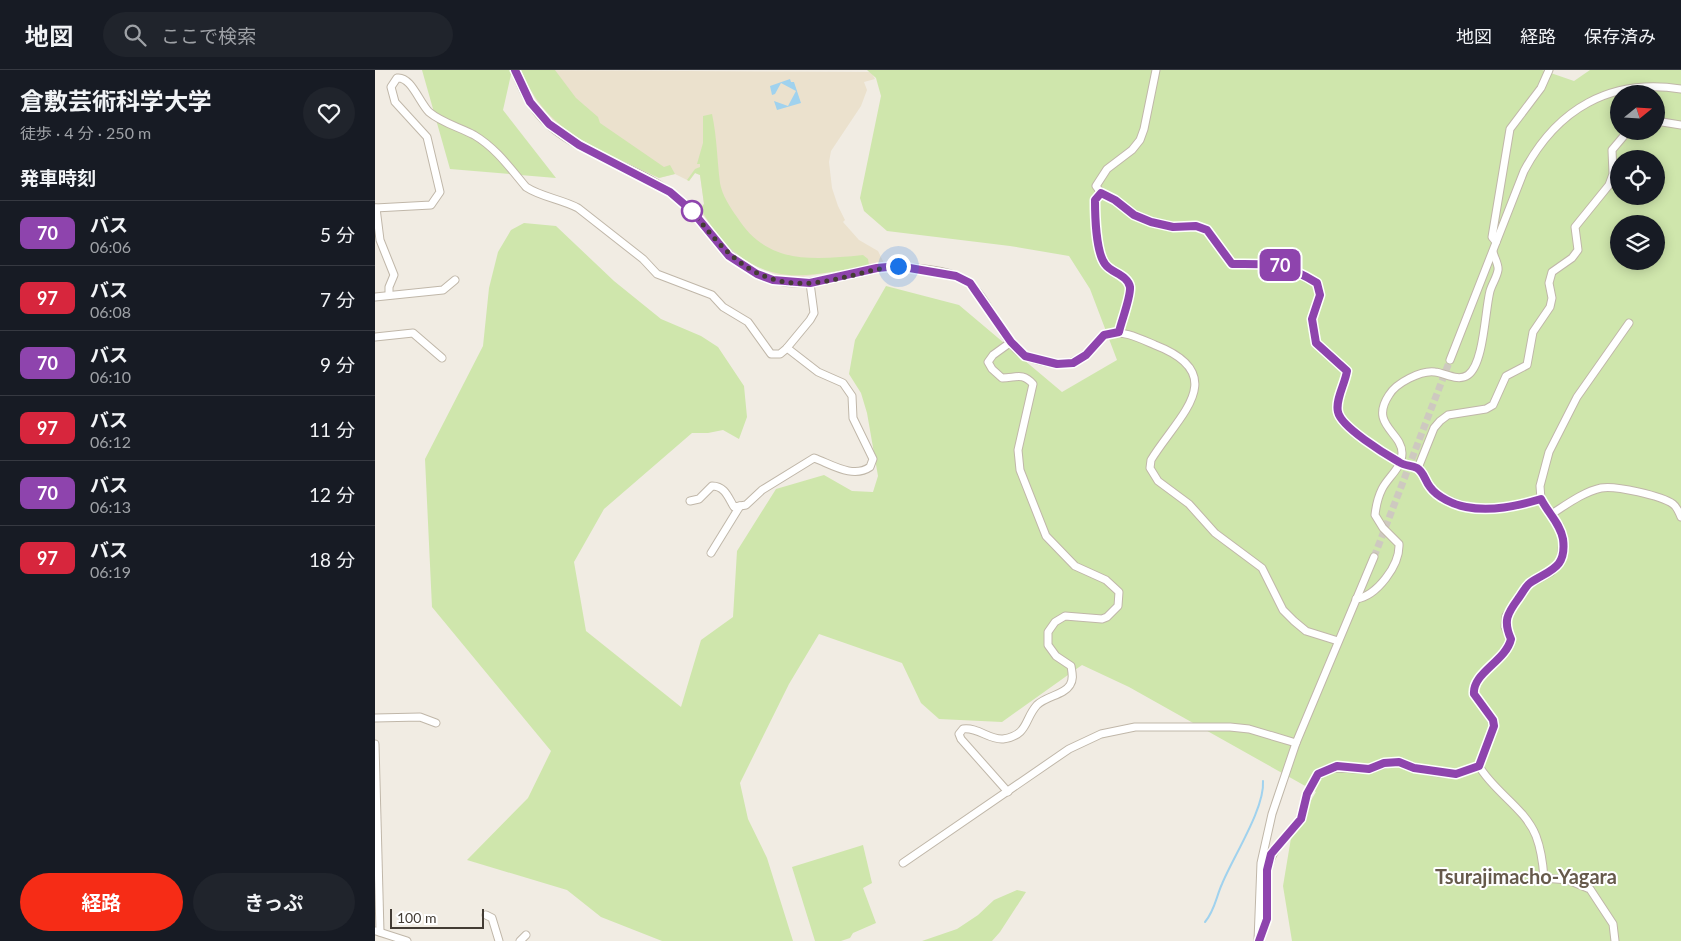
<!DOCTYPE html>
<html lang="ja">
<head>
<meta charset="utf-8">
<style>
  body { margin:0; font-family:Lato,"Noto Sans JP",sans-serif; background:#20242c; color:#f1f3f6; height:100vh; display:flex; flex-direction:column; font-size:19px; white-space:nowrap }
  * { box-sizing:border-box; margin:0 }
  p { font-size:16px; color:#9ea1a6 }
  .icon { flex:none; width:28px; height:28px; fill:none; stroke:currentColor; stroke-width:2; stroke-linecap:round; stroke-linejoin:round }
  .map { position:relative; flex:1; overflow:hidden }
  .details { display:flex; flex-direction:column; background:#171b24; width:375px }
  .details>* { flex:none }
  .badge { padding:0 10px; border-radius:8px; font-size:18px; line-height:32px }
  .needle { width:32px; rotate:72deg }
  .fabs { position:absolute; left:1235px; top:15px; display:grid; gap:10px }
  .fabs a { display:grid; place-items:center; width:55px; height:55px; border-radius:50%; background:#171b24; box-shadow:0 2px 12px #0003; font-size:25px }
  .scale { position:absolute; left:15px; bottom:12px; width:94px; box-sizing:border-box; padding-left:5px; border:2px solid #433c34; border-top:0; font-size:14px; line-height:18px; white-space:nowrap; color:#433c34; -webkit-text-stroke:4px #fff; paint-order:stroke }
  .you { position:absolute; width:25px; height:25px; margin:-12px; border:4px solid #fff; border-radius:50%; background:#1a73e8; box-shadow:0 0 0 8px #1a73e833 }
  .map>.badge { position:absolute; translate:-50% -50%; box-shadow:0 0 0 2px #fff }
  h2 { padding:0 20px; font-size:19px; line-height:45px }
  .round { display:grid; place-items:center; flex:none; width:52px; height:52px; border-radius:26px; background:#20242c }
  .headline { display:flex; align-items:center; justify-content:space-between; height:85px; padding:0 20px }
  h1 { font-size:24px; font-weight:700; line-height:38px }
  .primary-button { display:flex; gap:10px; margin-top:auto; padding:10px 20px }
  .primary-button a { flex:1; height:58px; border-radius:30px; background:#f62c16; color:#fff; font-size:20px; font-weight:700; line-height:58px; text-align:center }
  .primary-button a+a { background:#20242c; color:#f1f3f6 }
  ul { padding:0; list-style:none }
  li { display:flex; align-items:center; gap:15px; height:65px; padding:0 20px; border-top:1px solid #363941 }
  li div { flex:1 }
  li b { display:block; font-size:19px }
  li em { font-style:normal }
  li .badge { min-width:55px; font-weight:700; text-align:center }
  header { display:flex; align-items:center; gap:30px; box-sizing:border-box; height:70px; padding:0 25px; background:#171b24; border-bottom:1px solid #363941 }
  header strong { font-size:24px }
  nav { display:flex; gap:28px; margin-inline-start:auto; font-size:18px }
  .search { width:350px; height:45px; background:#20242c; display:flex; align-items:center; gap:12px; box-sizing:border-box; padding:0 18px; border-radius:28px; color:#9ea1a6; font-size:19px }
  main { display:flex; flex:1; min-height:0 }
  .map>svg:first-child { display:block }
  .education { fill:#ebe1cd }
  .green { fill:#cfe6ac; fill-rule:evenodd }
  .water { fill:#a0d2ee }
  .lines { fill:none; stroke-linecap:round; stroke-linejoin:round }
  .stream { stroke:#a0d2ee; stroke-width:2 }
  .minor-tunnel { stroke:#cec9c0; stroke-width:7; stroke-dasharray:7 3.5; stroke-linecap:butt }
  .minor-casing { stroke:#c0b7a9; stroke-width:9 }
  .minor { stroke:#fff; stroke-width:7 }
  .line-casing { stroke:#fff; stroke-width:11 }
  .line { stroke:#8e44ad; stroke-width:8 }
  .walk { stroke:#433c34; stroke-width:5; stroke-dasharray:0 9 }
  .stop-dot { fill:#fff; stroke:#8e44ad; stroke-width:2.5 }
  .labels { text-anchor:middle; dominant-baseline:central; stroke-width:4; stroke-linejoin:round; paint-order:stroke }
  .quarter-label { font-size:20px; font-weight:bold; fill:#665a4b; stroke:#fff }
</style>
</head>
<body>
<header>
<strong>地図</strong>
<div class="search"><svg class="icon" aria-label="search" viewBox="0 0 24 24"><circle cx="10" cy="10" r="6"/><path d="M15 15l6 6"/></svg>ここで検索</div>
<nav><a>地図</a><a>経路</a><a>保存済み</a></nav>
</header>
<main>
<section class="details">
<div class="headline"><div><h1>倉敷芸術科学大学</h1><p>徒歩 · 4 分 · 250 m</p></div><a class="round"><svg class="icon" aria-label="heart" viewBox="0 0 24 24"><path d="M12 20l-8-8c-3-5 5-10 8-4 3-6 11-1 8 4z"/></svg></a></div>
<h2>発車時刻</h2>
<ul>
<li><span class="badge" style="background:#8e44ad;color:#fff">70</span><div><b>バス</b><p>06:06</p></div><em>5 分</em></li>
<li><span class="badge" style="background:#d7263d;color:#fff">97</span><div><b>バス</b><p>06:08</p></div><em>7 分</em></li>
<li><span class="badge" style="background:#8e44ad;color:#fff">70</span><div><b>バス</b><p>06:10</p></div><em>9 分</em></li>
<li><span class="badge" style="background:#d7263d;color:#fff">97</span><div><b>バス</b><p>06:12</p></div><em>11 分</em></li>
<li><span class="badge" style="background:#8e44ad;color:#fff">70</span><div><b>バス</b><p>06:13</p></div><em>12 分</em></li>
<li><span class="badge" style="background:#d7263d;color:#fff">97</span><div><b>バス</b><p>06:19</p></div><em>18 分</em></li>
</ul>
<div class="primary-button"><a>経路</a><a>きっぷ</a></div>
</section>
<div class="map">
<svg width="1306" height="871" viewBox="0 0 1306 871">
  <rect width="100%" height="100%" fill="#f1ece3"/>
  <!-- education -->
  <polygon class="education" points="146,0 496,2 500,9 489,12 492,20 486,36 456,81 454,92 457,118 463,136 470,150 468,152 484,170 503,181 509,193 427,207 402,205 371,191 346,169 328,145 325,139 329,134 325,105 320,103 314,111 300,104 284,108 198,65 178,51 164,36"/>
  <!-- green -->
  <g class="green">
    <polygon points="47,0 137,0 128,40 181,108 75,99"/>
    <path d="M146,0H180L201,28L223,47L225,53L289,97L295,95L300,104L284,108C227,80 171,64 146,0Z"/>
    <path d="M492,0H1167L1199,11L1215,0H1306V871H917L908,816L917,762L941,722L754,617L707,595L627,652L564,649L546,633L527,593L444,564L414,614L365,713L373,749L392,788L418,871H287L226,847L192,820L92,790L153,728L176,681L57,537L50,389L108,276L114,218L123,182L136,160L149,153L181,156L239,211L286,249L326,266L343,277L369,316L372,347L364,369L348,360L333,363H317L229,439L199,492L211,561L306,637L326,570L358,547L362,481L401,419L449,405L477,421L498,422L503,406L492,343L486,323L474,304L480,270L511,216L584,235L687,322L742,290L715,219L694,186L635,176L512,161L489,141L485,128L506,26L501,8ZM1244,24H1281V61H1244ZM1244,89H1281V126H1244ZM1244,154H1281V191H1244Z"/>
    <path d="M337,44C342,67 342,90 345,113C347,125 355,137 362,147C392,195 438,190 488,185L493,189L494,195C435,206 393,219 347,170C338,160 332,148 325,139L329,134L325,105L320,103L314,111L312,110L320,99L325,97V94H322L328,73V46Z"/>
    <polygon points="488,775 497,813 488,818 501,853 478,863 475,868 466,871 440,871 417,797"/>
    <polygon points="642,820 651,822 625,862 617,871 547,871 582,859 603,845 619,830"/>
  </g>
  <!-- water -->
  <polygon class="water" points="415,9 416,12 419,12 426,33 402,40 399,31 413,36 421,21 406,13 400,24 397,25 395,16"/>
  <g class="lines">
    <!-- stream -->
    <path class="stream" d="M830,852C840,840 841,827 847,814C858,787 890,738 888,711"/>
    <!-- minor-tunnel -->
    <polyline class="minor-tunnel" points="999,487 1075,290"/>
    <defs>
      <g id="minor">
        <path d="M140,0C147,21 158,40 174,55C210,86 259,95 296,123C332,151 351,197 398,210C435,220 467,202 503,198C522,195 564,199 582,206C615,218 625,279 655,288C681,296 699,299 718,277C722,272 726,266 731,264C747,259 766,269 780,275C858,305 802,347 776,390L775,398L783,411L814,434L840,463L887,498L908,540L919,551L931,561L963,571"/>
        <path d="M781,0L769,59L765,70L757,80L732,99L721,116L726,123L740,130L759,145L776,152L797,157L821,156L832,160L857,194C896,194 908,192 942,213L945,225L937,249L941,273L972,301C970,314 959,332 963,343C968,359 1009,384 1024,392C1029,395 1036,397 1043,398L1059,358L1065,351L1073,345L1111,339L1118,335L1131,306L1152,295L1158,262L1175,237L1177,228L1174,213L1177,202L1197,188L1203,180L1200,157L1234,115L1238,104L1237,80L1253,61"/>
        <polyline points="1281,51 1306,55"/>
        <path d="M726,123L720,130C720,145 721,182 730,194C736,203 753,205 755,217C756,227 746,252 744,262"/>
        <path d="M0,138L56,135L65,122L52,67L20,32L16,17L22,8C36,6 44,32 54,42C67,53 84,57 99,65C121,78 135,98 151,117C166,127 186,129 203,138L268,189L282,204L337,225L348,237L373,252L396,284H405L411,279L435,250L439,243L435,213"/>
        <polyline points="1,138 5,170 19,205 14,217 14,225"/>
        <polyline points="1121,172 1117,167 1135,59 1166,18 1174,0"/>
        <polyline points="0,227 68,220 80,210"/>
        <polyline points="0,267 38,263 67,288"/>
        <path d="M1075,290L1149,101C1182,39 1235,8 1306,19"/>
        <path d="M1043,398C1050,405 1051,414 1058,420C1089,447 1131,439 1166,429"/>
        <path d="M315,431L324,429L337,416C350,416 353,427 359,437L371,435L387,420L439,388C456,394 478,409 495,397L498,389L478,348L477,326L468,313L443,302L412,278"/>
        <path d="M1175,445C1191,435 1208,422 1226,418C1240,415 1287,426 1298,434C1302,437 1304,442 1306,447"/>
        <polyline points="336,483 365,436"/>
        <path d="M981,529C1002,526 1025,495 1024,474L1008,458L1000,445C1001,436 1003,427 1007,419C1013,407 1027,398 1027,383C1027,362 994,355 1014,325C1021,313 1046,300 1060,302C1070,303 1083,312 1093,305C1109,294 1110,240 1115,221C1117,214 1122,207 1123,200C1124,195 1119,187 1118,182"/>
        <polyline points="0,648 45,647 61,653"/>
        <polyline points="0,674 5,862"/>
        <path d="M633,722L586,669L584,664L588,659C603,657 614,670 628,669C654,665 649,649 662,635C671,626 689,625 695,615C699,609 697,603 696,596L681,586L673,575V562L680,552L690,546L727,549L732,547L743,536L744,522L731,510L700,496L671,466L645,400L643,380L658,314C647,302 641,308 627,308L617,299L613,292L618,285L636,272"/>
        <polyline points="528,793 694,679 726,664 760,657 855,657 874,659 921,673"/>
        <polyline points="111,845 117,848 124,871"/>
        <polyline points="1,861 32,871"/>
        <path d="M886,866C895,839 887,822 893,798C897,778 912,767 924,751C929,744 929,734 932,726C945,685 964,702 994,699C1004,697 1012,691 1023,692C1028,693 1033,696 1038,697C1059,704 1084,707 1104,696"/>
        <polyline points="145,871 151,865"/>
        <polyline points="883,871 886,793 897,744 921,673 999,487"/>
        <path d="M1240,871L1238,854L1215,819L1193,810L1169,808C1168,794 1166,779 1161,766C1150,738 1119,722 1104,696L1119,656C1116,643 1102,635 1099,622C1095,609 1131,588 1136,569L1130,557L1131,546L1154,514L1176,502L1186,491L1188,470L1184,455L1175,445L1166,429L1165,416L1174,382L1202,327L1254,253"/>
      </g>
    </defs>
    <!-- minor casing -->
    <use href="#minor" class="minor-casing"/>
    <!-- minor -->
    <use href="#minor" class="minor"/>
  </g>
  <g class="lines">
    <defs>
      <path id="line" d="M140,0L155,32L174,54L204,75L295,122L317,141L354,186L382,204L398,210L435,213L502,198L523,196L581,206L595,213L636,272L650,286L682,294L698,293L711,285L729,265L744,262C746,252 756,227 755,217C753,205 736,203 730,194C721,182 720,145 720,130L726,123L740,130L759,145L776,152L798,157L821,156L832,160L857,194C896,194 908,192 942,213L945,225L937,249L941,273L972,301C970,314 960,330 963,342C966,357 1010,384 1024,392C1029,396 1036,395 1042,398C1049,402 1050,411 1055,417C1062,427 1079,435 1091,437C1116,442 1142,436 1166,429C1173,443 1185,453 1188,469C1192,499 1174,500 1155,513C1150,517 1147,524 1143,529C1132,544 1128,551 1136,569C1131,591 1097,603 1099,624L1118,650L1119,656L1104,696L1081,704L1039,698L1024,692L1009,693L994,699L962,696L943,704L932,724L926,749L896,784L892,800V849L884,871"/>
    </defs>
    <!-- line casing -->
    <use href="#line" class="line-casing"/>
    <!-- line -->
    <use href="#line" class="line"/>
    <!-- walk -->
    <path class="walk" d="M317,141C349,182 379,217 436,213C465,211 493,199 523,196"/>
  </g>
  <!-- markers -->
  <circle class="stop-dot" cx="317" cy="141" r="10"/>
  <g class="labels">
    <!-- quarter labels -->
    <g class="quarter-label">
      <text x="1151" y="806">Tsurajimacho-Yagara</text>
    </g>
  </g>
</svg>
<div class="fabs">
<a><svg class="needle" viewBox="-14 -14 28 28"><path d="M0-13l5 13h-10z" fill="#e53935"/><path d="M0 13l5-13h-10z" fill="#9ea1a6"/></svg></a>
<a><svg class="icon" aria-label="locate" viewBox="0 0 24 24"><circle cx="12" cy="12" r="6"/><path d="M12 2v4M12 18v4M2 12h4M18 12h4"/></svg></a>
<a><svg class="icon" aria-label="layers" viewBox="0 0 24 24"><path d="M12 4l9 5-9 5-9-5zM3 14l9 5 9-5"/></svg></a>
</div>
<div class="scale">100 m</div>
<div class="you" style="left:523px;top:196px"></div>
<b class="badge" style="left:905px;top:195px;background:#8e44ad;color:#fff">70</b>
</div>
</main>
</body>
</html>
